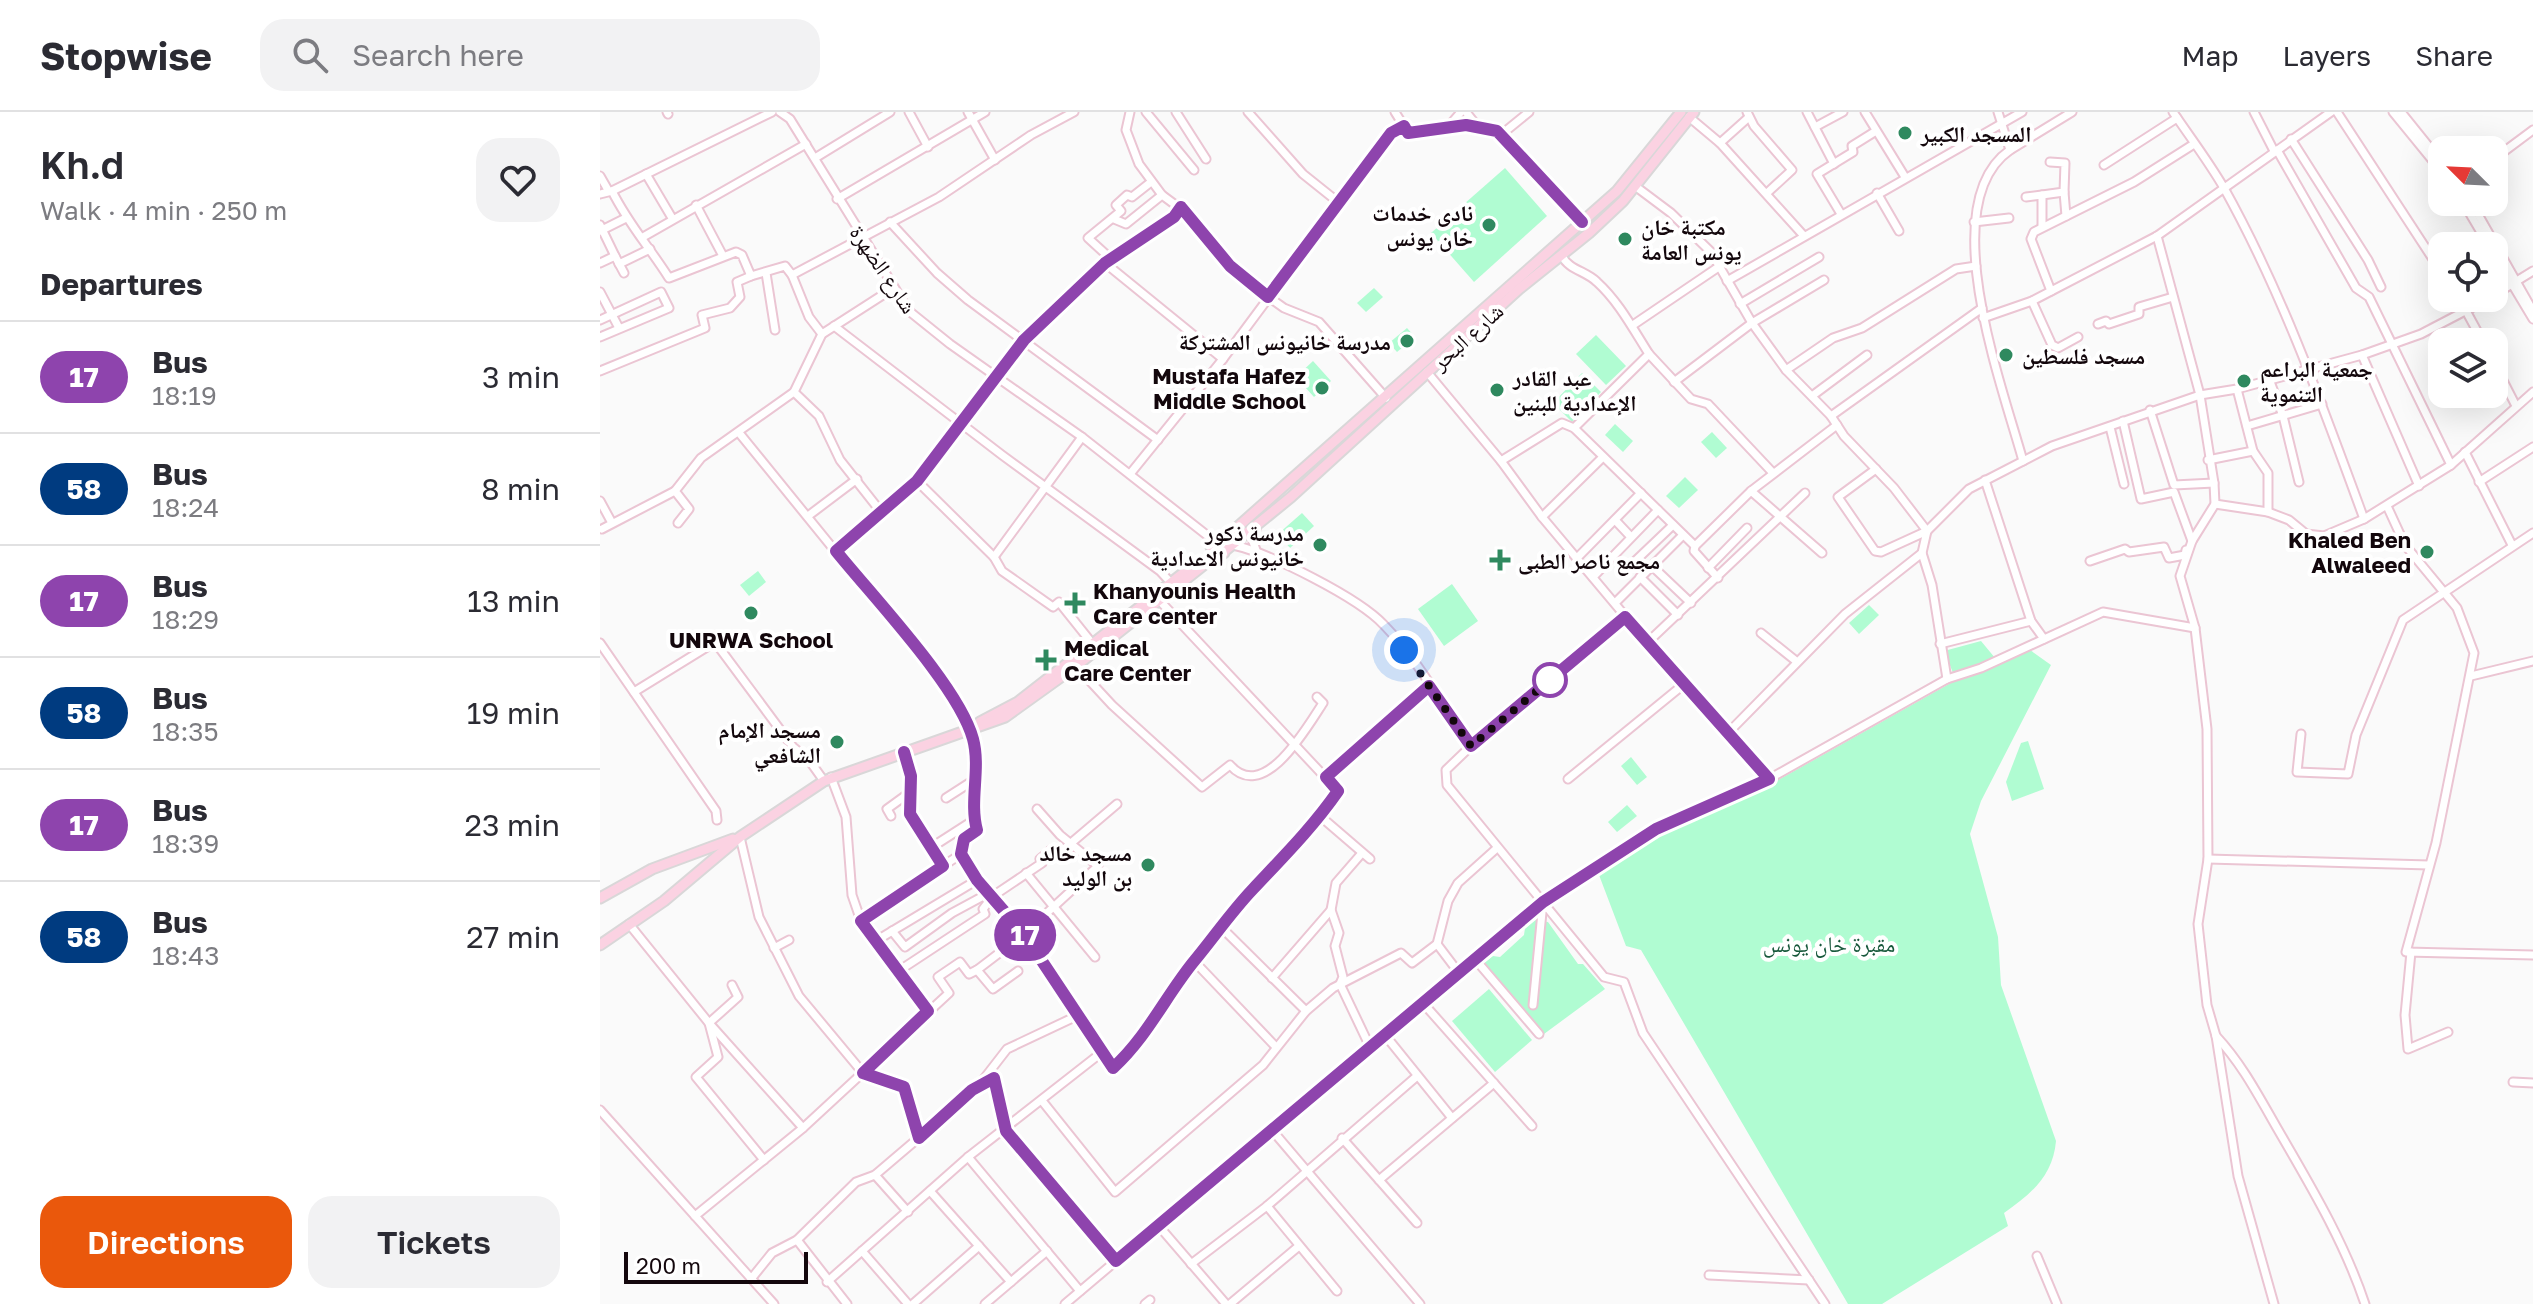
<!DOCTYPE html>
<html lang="en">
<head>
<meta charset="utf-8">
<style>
  body { margin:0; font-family:"Golos Text","Noto Naskh Arabic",sans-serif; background:#f2f2f3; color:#2b2b33; height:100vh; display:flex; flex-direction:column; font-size:30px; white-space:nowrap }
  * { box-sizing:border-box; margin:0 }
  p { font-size:26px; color:#7c7c81 }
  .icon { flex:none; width:44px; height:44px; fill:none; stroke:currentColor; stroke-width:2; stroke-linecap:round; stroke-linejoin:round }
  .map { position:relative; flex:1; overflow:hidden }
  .sheet { display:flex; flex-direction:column; background:#fff; width:600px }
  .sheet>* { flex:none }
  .badge { padding:0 16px; border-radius:26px; font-size:28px; line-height:52px }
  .needle { width:52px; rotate:294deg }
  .tools { position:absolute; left:1828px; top:24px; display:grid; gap:16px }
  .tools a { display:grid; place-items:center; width:80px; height:80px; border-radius:16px; background:#fff; box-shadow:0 8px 32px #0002; font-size:40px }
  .scale { position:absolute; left:24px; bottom:20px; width:184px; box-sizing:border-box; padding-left:8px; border:4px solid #13070c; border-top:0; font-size:22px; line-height:28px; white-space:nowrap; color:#13070c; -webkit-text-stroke:6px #fff; paint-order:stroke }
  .you { position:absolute; width:40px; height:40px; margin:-20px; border:6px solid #fff; border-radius:50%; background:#1a73e8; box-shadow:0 0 0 12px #1a73e833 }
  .map>.badge { position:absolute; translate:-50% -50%; box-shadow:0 0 0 4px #fff }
  h2 { padding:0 40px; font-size:30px; line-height:72px }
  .round { display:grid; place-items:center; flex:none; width:84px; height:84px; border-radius:24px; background:#f2f2f3 }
  .summary { display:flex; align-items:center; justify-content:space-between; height:136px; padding:0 40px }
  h1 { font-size:38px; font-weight:600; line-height:60px }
  .cta { display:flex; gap:16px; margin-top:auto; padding:16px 40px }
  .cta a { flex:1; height:92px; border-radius:24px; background:#ea580c; color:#fff; font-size:32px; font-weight:600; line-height:92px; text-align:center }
  .cta a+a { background:#f2f2f3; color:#2b2b33 }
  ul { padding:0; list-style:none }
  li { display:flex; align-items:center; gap:24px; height:112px; padding:0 40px; border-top:2px solid #e1e1e2 }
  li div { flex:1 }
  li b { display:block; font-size:30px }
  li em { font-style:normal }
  li .badge { min-width:88px; font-weight:700; text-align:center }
  header { display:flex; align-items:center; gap:48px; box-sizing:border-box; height:112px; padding:0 40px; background:#fff; border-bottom:2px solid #e1e1e2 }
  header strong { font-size:38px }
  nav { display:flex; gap:44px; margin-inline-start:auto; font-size:28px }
  .search { width:560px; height:72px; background:#f2f2f3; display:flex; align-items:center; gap:20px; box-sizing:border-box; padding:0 28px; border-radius:24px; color:#7c7c81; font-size:30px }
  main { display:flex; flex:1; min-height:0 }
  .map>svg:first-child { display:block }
  .green { fill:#b0fcd2 }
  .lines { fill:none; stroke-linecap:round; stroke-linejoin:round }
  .minor-casing { stroke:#ebc5d3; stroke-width:11 }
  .major-casing { stroke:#d9d7d8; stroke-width:13 }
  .minor { stroke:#fff; stroke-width:7 }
  .major { stroke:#fbd2e2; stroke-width:9 }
  .line-casing { stroke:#fff; stroke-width:18 }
  .line { stroke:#8e44ad; stroke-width:12 }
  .walk { stroke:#13070c; stroke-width:8; stroke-dasharray:0 14.4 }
  .poi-dot { fill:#2f895f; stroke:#fff; stroke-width:3 }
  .stop-dot { fill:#fff; stroke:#8e44ad; stroke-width:4 }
  .labels { text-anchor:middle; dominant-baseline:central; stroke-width:8; stroke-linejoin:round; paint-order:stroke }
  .poi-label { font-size:22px; font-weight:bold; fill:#13070c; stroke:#fff; text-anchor:start }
  .street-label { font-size:22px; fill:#13070c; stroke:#fff }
  .park-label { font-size:22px; fill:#17583b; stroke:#fff }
</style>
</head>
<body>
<header>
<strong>Stopwise</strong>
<div class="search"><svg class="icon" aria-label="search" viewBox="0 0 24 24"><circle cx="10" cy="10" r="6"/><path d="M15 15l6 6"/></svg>Search here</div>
<nav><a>Map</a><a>Layers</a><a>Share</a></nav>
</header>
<main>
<section class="sheet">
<div class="summary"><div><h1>Kh.d</h1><p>Walk · 4 min · 250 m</p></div><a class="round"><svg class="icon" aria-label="heart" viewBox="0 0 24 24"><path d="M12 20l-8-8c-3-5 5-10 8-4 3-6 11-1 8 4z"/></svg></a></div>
<h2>Departures</h2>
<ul>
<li><span class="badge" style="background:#8e44ad;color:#fff">17</span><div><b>Bus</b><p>18:19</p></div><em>3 min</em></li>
<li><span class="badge" style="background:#003b80;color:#fff">58</span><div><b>Bus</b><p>18:24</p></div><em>8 min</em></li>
<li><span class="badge" style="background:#8e44ad;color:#fff">17</span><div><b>Bus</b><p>18:29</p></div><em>13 min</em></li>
<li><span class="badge" style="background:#003b80;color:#fff">58</span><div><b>Bus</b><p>18:35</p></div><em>19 min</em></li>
<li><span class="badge" style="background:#8e44ad;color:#fff">17</span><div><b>Bus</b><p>18:39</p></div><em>23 min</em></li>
<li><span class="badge" style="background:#003b80;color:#fff">58</span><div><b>Bus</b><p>18:43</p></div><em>27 min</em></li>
</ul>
<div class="cta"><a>Directions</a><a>Tickets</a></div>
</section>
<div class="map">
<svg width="1933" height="1192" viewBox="0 0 1933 1192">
  <rect width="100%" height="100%" fill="#fafafa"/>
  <!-- green -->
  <g class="green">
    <polygon points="905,56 947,104 874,170 831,121"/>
    <polygon points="774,176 783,185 766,200 757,191"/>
    <polygon points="807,216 815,225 797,240 789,231"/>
    <polygon points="996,223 1026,254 1006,273 976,242"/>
    <polygon points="713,249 731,269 714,285 696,265"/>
    <polygon points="982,261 1001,280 972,310 953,291"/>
    <polygon points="1015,312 1033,329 1023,340 1005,323"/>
    <polygon points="1112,320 1127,336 1116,346 1101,330"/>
    <polygon points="1085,365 1098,378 1079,396 1066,384"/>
    <polygon points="702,401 714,414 690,436 678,422"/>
    <polygon points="158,459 166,470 149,484 140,473"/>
    <polygon points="852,472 878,509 844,534 818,497"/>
    <polygon points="1269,493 1279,503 1259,522 1249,511"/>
    <path d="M1381,529L1400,552L1430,538L1451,553L1381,689L1370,722L1398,825L1401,873L1456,1029C1453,1064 1431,1082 1404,1101L1408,1114L1282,1192H1248L1041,838L1026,834L999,763L1000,758L1038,732L1155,681L1356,568L1344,539Z"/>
    <polygon points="1428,629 1444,677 1412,689 1406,670 1421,631"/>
    <polygon points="1031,645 1047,665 1037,673 1021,654"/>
    <polygon points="1027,693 1037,704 1017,720 1008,710"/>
    <polygon points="934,808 948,810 978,852 983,852 1005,877 944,922 884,851 893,844 900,845 924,823 925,816"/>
    <polygon points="889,877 932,928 895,960 852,909"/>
  </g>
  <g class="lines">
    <defs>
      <g id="minor">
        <polyline points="67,0 68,2"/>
        <polyline points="180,0 190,7 309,199 350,232 482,325 613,428"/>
        <polyline points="309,0 328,35"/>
        <polyline points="368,0 395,48"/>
        <polyline points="530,0 526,18 531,31 539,52 562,83 589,103 642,166 684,196 719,210 786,286"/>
        <polyline points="546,0 594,58"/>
        <polyline points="576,0 606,47"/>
        <polyline points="648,0 703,62 738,90"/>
        <polyline points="795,0 808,21 866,13 897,19 982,110"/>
        <polyline points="866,0 877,14"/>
        <polyline points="1147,0 1154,14 1192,58 1167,81"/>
        <polyline points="1207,0 1234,52"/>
        <polyline points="1265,0 1305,65"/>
        <path d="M1398,0L1410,38C1333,91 1403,276 1423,349"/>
        <path d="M1573,0C1590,25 1609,50 1624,76C1682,180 1723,295 1764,407"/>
        <polyline points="1654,0 1674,39"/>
        <polyline points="1737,0 1842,161"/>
        <polyline points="1793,0 1842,60"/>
        <polyline points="1801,0 1842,51"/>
        <polyline points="1089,5 1120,31 1204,124"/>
        <polyline points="848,15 861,0"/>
        <polyline points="1215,15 1243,0"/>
        <polyline points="902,22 929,0"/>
        <polyline points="1691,27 1768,148 1781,175"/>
        <polyline points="1120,31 1149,5"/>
        <polyline points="1410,38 1472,0"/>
        <polyline points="1677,38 1756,176 1769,185 1851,353"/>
        <polyline points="215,46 290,0"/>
        <polyline points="1894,47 1933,18"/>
        <polyline points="1504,53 1577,6"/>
        <polyline points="46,62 72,106"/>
        <polyline points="0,64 8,78"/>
        <polyline points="1035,74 1071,101 1111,140 1152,211 1186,258 1231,304 1244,324 1294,376 1327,419 1322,441 1332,473 1347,567"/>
        <path d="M12,79C29,113 48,133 69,166L136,140L142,143L151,164L185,154L192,163L339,85L431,23L474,0"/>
        <polyline points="1464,80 1466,104"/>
        <polyline points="1277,81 1299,119"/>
        <polyline points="0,82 12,79 172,0"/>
        <polyline points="1442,83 1464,80 1465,51 1450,50"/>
        <polyline points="1426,85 1442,83 1442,114"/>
        <polyline points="237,87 385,0"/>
        <polyline points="1863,90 1889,134"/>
        <polyline points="1871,90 1933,199"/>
        <polyline points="96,93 123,144"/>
        <polyline points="1241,102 1217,62 1253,40 1252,34 1276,19"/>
        <polyline points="514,107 526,112 562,83"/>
        <polyline points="290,110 337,161 368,188 558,328"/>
        <polyline points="1374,110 1409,106"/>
        <polyline points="0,113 15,144"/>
        <polyline points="0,119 26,106"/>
        <polyline points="1557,124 1600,283 1614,371 1615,392 1592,429 1580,464 1595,516 1607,617 1608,747 1598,812 1607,893 1616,924 1638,1064 1674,1192"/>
        <polyline points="43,125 206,32"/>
        <polyline points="1894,142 1933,207"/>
        <path d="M962,144C969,158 986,159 997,170C1019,190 1033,217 1049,242L974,316"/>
        <polyline points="511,147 488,126 521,99 516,93 527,83 532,85 551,70"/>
        <polyline points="0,151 15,144 24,161"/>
        <polyline points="505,151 623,247"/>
        <polyline points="19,152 50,137"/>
        <polyline points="166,161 175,218"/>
        <polyline points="192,163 209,205 222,222"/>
        <polyline points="1127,169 1422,0"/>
        <polyline points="1451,179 1431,127 1434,120 1534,70 1594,32"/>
        <polyline points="0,180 19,216"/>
        <polyline points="1894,183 1933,159"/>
        <polyline points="1859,186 1883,230"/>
        <polyline points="1432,189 1452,233 1458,236 1478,225"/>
        <polyline points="1140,192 1219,145"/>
        <polyline points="1383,206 1432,189 1557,124 1731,0"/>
        <polyline points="0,208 61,180 69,196 0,225"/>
        <polyline points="1498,212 1506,209 1509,212 1539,202 1539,195 1573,185"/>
        <polyline points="1033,213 1120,154"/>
        <polyline points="234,214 402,343 560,459 572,472"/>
        <polyline points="1049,242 1091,287 1108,292 1173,361"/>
        <polyline points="1762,243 1819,374"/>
        <polyline points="1894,251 1916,294"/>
        <polyline points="1186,258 1233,226 1262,216 1356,157 1376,154"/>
        <polyline points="0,259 105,216 102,203 130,196 140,185 137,170 151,164"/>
        <polyline points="827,260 901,349 942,405 1083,573 1169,667"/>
        <polyline points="1669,267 1683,304 1699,370"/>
        <polyline points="1074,270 1152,211 1224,168"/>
        <polyline points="1637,277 1653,339 1668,361 1668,400"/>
        <polyline points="194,280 219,304 240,348 281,400"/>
        <polyline points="1212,284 1267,243"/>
        <polyline points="1550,298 1574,373 1614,371"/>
        <polyline points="1231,304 1382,196"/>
        <polyline points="1523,309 1541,387 1574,380 1592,429"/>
        <polyline points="1647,314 1722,292"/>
        <polyline points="1510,315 1524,372"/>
        <polyline points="140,322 357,589 371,619 376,643 377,718 364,727 361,742 377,768 424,822 513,956 542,925 594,849 652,777 683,749 738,679 559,488"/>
        <polyline points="1865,340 1912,433"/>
        <polyline points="1608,348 1653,339"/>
        <polyline points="901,349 962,311 974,316 1095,434 1094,439 1118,466"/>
        <polyline points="1276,357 1238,385 1275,439 1281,440 1327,419 1369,377 1452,334 1600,283 1637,277 1762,243 1821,222 1890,186"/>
        <polyline points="530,362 623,247 791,21 804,14"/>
        <polyline points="1385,368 1431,509 1444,527"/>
        <polyline points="317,369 394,445 402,459 453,495 459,490 495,535"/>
        <polyline points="1879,370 1933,335"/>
        <polyline points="1151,379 1222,441"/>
        <polyline points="0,389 12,411"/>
        <polyline points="1615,392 1668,400 1689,408 1706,422 1724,424 1764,407 1851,353 1933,280"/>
        <polyline points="1787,394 1805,433 1857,496 1874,541 1836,731 1806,840 1933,843"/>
        <polyline points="208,404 257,367"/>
        <polyline points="942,405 1003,345"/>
        <polyline points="1015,408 1031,425"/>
        <polyline points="78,411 89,397 75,379 101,346 194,280 222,222 292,177"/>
        <polyline points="2,417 75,379"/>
        <path d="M633,433C670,441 759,486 784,513C818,548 843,594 871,634"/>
        <polyline points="1095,434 1151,379 1237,313"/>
        <polyline points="656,438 653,430 657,413"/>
        <polyline points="236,439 317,369 424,228 505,151 574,105 581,95"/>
        <polyline points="394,445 482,325"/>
        <polyline points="977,446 1041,381"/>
        <polyline points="1490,449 1525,437 1529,440 1564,435 1569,446 1585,443 1586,438"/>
        <polyline points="1030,454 1073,413"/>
        <polyline points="1052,454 1091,491"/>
        <polyline points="1108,456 1147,416"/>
        <polyline points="993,465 1058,398"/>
        <polyline points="1040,465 1078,503"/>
        <polyline points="1015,491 1083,423"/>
        <polyline points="1025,505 871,634 846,658 847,673 1004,865 1024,870 1043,921 1225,1192"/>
        <polyline points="1161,521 1196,549"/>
        <polyline points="1048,530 1205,381"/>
        <polyline points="0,531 116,699 117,708"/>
        <polyline points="1340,532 1431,509"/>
        <path d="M476,554L512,593L602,675L630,653C664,692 707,615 723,591L717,585"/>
        <polyline points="1871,564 1933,549"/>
        <polyline points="34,580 115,530 193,635 209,648 224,669"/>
        <polyline points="1701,622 1697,660 1748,662 1756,623 1803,508 1933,421"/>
        <polyline points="1126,623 1245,502 1322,441"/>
        <polyline points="304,640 311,664 310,702 343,754 361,742"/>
        <polyline points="231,665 246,705 252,783 261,809 328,899"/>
        <polyline points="726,665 829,574"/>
        <polyline points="968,667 1083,573"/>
        <polyline points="346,686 374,668"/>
        <polyline points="291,704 287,697 309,681"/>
        <polyline points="720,704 770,747"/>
        <polyline points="140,725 159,805 199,884 263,961 304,975 319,1026"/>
        <polyline points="332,735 374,708"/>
        <polyline points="762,741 736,771 731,798 739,821 735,834 743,865 740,872 770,935"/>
        <polyline points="1608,747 1829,753"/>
        <polyline points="426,761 495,845"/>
        <polyline points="261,809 343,754"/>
        <polyline points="29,812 109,911 203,1016"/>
        <polyline points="623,817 706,899"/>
        <polyline points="292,819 305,835 352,801 389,781"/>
        <polyline points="274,830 377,768"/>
        <polyline points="837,832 859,861"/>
        <polyline points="174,836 189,828"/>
        <polyline points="1811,840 1805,903 1808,937 1848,920"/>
        <polyline points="875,847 939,922"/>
        <polyline points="594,849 676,935"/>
        <polyline points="377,858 393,877 418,859"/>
        <polyline points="297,860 385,802 383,797 393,784 442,751 440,747 452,737 457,743 517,692"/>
        <polyline points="672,866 731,798"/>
        <polyline points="132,873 138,885 109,911 118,945 96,965 164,1048"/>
        <polyline points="823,891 932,1014"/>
        <polyline points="933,893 943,790"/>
        <polyline points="785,923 852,1006"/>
        <path d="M1616,924C1642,952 1658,983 1677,1016C1710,1073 1744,1129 1765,1192"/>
        <polyline points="1913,970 1933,971"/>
        <polyline points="381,974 394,966 406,1019 516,1149"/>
        <polyline points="443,990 515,1080 663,953 706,899 733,876 801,841 812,851 837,832 848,789 858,771 897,736"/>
        <polyline points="0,998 174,1192"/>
        <polyline points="672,1018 820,1192"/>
        <polyline points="742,1026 817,1111"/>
        <polyline points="368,1045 480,1179"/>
        <polyline points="275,1063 308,1100"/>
        <polyline points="779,1068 894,971"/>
        <polyline points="330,1079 411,1170"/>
        <polyline points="667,1094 737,1179"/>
        <polyline points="95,1104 203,1016 349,881 338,865 360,850 369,862 377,858 424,822 498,754 460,723 437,697"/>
        <polyline points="558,1113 626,1192"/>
        <polyline points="197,1128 247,1192"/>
        <polyline points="262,1139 308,1192"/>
        <polyline points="1437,1144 1457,1192"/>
        <polyline points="591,1152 667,1094 816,965"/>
        <polyline points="1109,1163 1209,1168"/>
        <polyline points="151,1167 172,1141 197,1128 256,1070 275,1063 376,977 407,937 481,902"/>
        <polyline points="227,1170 368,1045 501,941"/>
        <polyline points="313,1192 379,1134"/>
        <polyline points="385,1192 447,1139"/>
        <polyline points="465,1192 925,803 1013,741 1056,717 1169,667 1347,567 1381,556 1503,500 1595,516"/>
        <polyline points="545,1192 550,1188"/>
        <polyline points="630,1192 699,1134"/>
      </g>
      <g id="major">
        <polyline points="624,427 1017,79 1081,0"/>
        <polyline points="627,437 691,385 919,177 989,121 1023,89 1094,0"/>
        <polyline points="380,610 418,590 590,456"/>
        <polyline points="0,786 52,757 133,727"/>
        <polyline points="0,833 64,789 140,725 224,669 405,605 476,554 610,448 624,441 627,432 618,426 611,435 619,443"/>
      </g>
    </defs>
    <!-- minor casing -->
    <use href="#minor" class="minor-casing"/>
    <!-- major casing -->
    <use href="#major" class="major-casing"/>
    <!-- minor -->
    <use href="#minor" class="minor"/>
    <!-- major -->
    <use href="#major" class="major"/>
  </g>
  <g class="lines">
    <defs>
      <path id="line" d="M304,640L311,664L310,702L343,754L261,809L328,899L263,961L304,975L319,1026L372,978L394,966L406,1019L516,1149L943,790L1056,717L1169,667L1025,505L871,634L829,574L726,665L738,679C713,715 683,745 653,777C632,799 614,825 595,848C566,883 548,924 513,956L424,822L377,768L361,742L364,727L377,718C369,689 381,657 373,627C359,575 273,485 236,439L317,369L424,228L505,151L574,105L581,95L630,154L668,185L791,21L804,14L808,21L866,13L897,19L982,110"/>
    </defs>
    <!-- line casing -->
    <use href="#line" class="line-casing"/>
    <!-- line -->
    <use href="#line" class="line"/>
    <!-- walk -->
    <polyline class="walk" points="804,538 871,634 956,563 950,568"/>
  </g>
  <!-- markers -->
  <g class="poi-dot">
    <circle cx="1305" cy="21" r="8"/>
    <circle cx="889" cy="113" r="8"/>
    <circle cx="1025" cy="127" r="8"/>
    <circle cx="807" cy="229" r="8"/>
    <circle cx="1406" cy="243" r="8"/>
    <circle cx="1644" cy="269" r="8"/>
    <circle cx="722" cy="276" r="8"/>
    <circle cx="897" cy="278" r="8"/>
    <circle cx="720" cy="433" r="8"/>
    <circle cx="1827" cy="440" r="8"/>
    <path d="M896 436h8v8h8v8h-8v8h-8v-8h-8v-8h8z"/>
    <path d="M471 479h8v8h8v8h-8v8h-8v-8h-8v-8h8z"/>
    <circle cx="151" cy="501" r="8"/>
    <path d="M442 536h8v8h8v8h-8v8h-8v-8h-8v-8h8z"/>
    <circle cx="237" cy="630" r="8"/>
    <circle cx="548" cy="753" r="8"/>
  </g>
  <circle class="stop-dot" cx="950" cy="568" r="16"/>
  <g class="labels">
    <!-- poi labels -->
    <g class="poi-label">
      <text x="1321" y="21">المسجد الكبير</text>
      <text x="873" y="100" text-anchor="end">نادى خدمات<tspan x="873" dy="25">خان يونس</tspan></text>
      <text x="1041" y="114">مكتبة خان<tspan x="1041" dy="25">يونس العامة</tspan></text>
      <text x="791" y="229" text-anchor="end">مدرسة خانيونس المشتركة</text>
      <text x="1422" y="243">مسجد فلسطين</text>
      <text x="1660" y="256">جمعية البراعم<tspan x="1660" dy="25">التنموية</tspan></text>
      <text x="706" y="263" text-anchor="end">Mustafa Hafez<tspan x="706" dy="25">Middle School</tspan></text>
      <text x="913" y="265">عبد القادر<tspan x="913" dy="25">الإعدادية للبنين</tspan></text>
      <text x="704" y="420" text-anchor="end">مدرسة ذكور<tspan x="704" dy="25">خانيونس الاعدادية</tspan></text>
      <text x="1811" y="427" text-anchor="end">Khaled Ben<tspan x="1811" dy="25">Alwaleed</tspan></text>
      <text x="918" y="448">مجمع ناصر الطبى</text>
      <text x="493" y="478">Khanyounis Health<tspan x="493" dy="25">Care center</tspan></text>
      <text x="151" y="527" text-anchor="middle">UNRWA School</text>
      <text x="464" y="535">Medical<tspan x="464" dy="25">Care Center</tspan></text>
      <text x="221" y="617" text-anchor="end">مسجد الإمام<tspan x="221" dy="25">الشافعي</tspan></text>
      <text x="532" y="740" text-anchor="end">مسجد خالد<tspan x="532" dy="25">بن الوليد</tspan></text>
    </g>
    <!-- street labels -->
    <g class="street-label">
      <text transform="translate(284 157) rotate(56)">شارع الضهرة</text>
      <text transform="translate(867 224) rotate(-42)">شارع البحر</text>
    </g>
    <!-- park labels -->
    <g class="park-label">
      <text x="1229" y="831">مقبرة خان يونس</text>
    </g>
  </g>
</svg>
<div class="tools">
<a><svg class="needle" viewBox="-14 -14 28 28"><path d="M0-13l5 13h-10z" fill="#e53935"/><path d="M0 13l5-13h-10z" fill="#7c7c81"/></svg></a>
<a><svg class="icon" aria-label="locate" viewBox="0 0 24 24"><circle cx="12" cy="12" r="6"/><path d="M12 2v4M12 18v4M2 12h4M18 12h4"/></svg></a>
<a><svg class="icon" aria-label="layers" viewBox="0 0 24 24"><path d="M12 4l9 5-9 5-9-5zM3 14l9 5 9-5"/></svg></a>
</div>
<div class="scale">200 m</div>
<div class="you" style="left:804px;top:538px"></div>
<b class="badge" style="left:425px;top:823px;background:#8e44ad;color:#fff">17</b>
</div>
</main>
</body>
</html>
